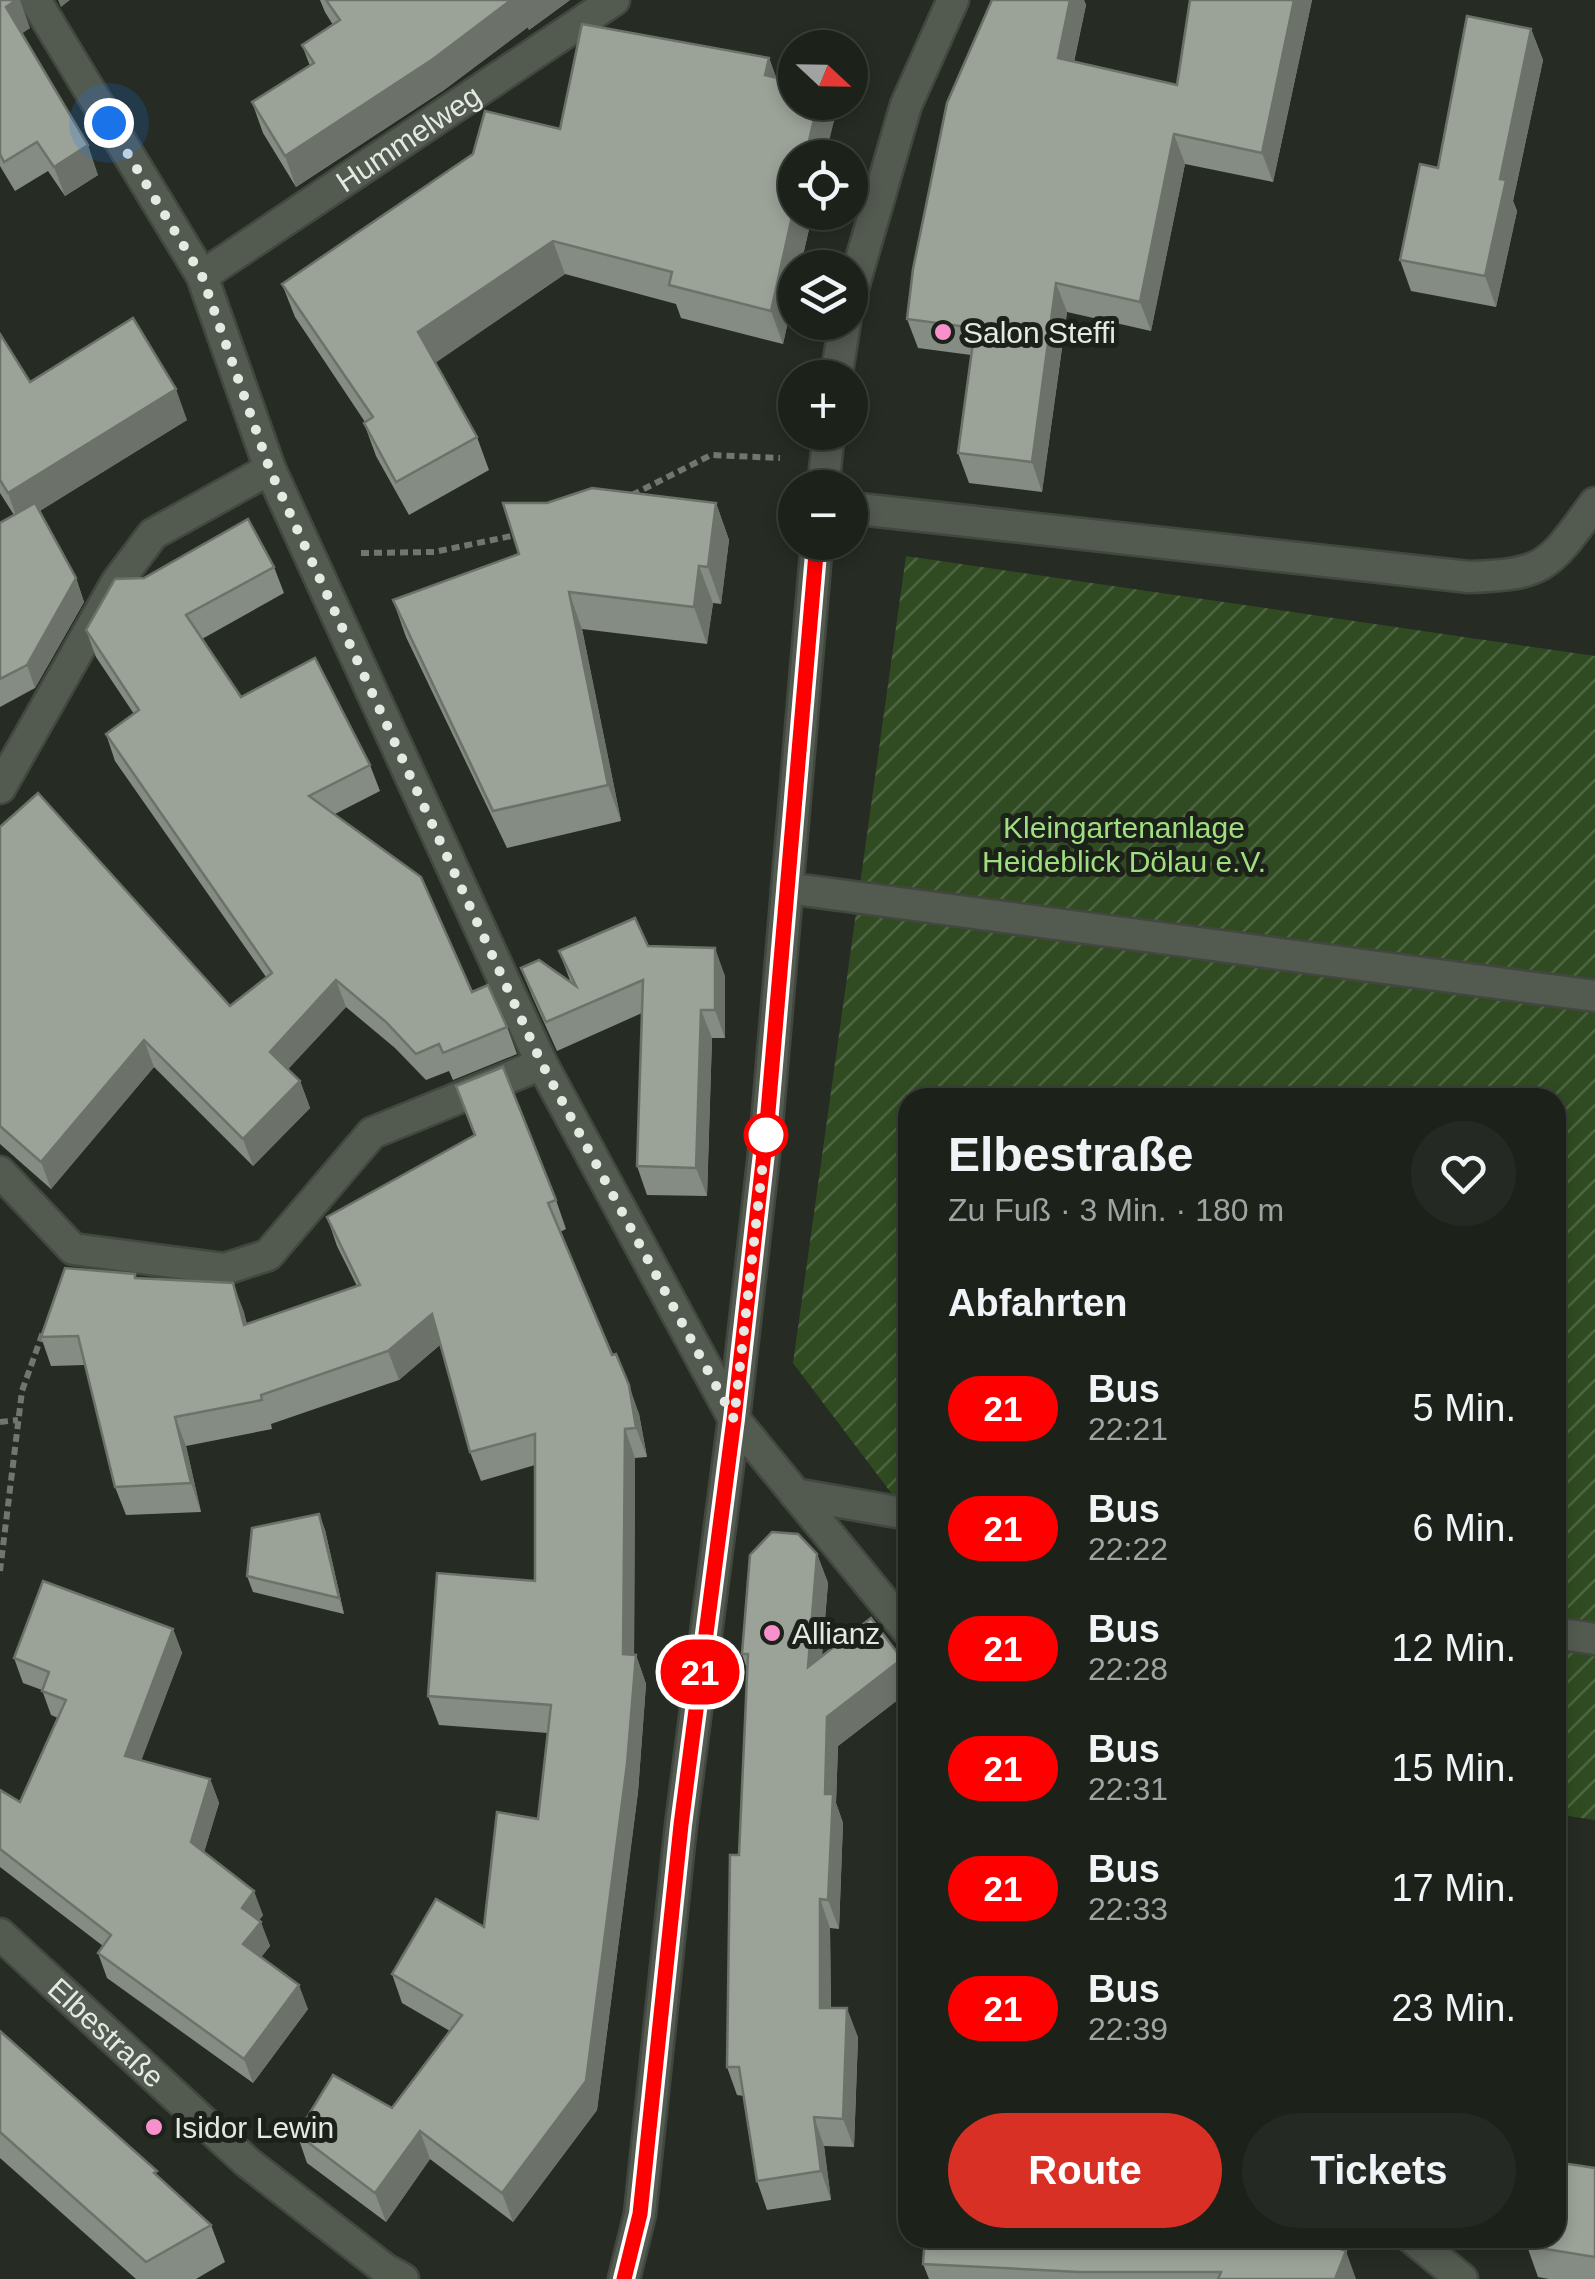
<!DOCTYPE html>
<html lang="de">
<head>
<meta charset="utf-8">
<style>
  body { margin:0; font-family:Arial,sans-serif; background:#252923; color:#f1f3f6; height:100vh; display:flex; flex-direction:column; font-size:38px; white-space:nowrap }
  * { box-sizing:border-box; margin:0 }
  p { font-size:32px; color:#a0a3a2 }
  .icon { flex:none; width:55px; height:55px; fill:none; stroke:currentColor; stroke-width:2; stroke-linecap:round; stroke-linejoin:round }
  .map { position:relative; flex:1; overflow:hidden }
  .side { position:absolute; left:898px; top:1088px; width:668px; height:1160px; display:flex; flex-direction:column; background:#1c211a; border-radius:30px; box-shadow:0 5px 15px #0003,0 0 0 2px #3a3e39 }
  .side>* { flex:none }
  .badge { padding:0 20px; border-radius:32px; font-size:35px; line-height:65px }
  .needle { width:65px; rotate:112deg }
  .buttons { position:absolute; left:778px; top:30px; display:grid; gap:20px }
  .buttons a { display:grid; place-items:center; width:90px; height:90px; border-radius:50%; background:#1c211a; box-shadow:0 5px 15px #0003,0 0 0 2px #3a3e39; font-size:50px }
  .you { position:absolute; width:50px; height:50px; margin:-25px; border:8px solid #fff; border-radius:50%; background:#1a73e8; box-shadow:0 0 0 15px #1a73e833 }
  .map>.badge { position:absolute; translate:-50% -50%; box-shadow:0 0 0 5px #fff }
  h2 { padding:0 50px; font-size:38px; line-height:90px }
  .round { display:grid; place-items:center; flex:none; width:105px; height:105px; border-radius:52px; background:#252923 }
  .headline { display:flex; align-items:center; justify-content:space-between; height:170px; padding:0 50px }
  h1 { font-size:48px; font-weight:600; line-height:75px }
  .action { display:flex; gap:20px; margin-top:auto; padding:20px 50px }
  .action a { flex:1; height:115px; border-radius:60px; background:#d93025; color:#fff; font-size:40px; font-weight:600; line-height:115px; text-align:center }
  .action a+a { background:#252923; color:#f1f3f6 }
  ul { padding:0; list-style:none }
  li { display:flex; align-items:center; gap:30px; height:120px; padding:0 50px }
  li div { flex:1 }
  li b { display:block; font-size:38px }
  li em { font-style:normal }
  li .badge { min-width:110px; font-weight:700; text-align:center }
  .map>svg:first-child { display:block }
  .garden { fill:url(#garden-furrows) }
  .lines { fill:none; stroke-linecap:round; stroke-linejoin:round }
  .lane-casing { stroke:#424740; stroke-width:35 }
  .street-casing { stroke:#424740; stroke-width:35 }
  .secondary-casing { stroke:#424740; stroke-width:35 }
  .path { stroke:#71766f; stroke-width:6; stroke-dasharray:8 5; stroke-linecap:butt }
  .lane { stroke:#535a50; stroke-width:30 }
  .street { stroke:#535a50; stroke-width:30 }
  .secondary { stroke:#535a50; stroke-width:30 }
  .wall { fill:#858c83 }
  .shaded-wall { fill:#6c726a }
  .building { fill:#9ba398; stroke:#6c726a; stroke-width:2.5 }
  .line-casing { stroke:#fff; stroke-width:22 }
  .line { stroke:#f00; stroke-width:15 }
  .walk { stroke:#e5e9e3; stroke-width:10; stroke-dasharray:0 18 }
  .poi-dot { fill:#f890cb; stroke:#1c221a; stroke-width:4 }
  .stop-dot { fill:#fff; stroke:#f00; stroke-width:5 }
  .labels { text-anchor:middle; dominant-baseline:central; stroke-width:10; stroke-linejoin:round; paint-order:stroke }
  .street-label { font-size:30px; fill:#e5e9e3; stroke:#1c221a }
  .poi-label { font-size:30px; fill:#e5e9e3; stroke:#1c221a; text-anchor:start }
  .park-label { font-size:30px; fill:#a0df7f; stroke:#1c221a }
</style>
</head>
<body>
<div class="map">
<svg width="1595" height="2279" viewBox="0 0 1595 2279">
  <defs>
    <pattern id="garden-furrows" width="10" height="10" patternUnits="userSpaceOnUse" patternTransform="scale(2.5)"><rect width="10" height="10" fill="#304b21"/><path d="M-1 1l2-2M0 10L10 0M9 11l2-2" fill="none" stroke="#4e6541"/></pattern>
  </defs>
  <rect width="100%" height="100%" fill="#262c23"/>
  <!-- garden -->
  <polygon class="garden" points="906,556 1595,656 1595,1820 1555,1814 1555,1098 908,1098 907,1514 793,1363"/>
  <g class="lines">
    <defs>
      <g id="lane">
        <path d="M850,508L1469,577C1547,575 1550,564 1595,503"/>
        <polyline points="787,888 1595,996"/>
        <polyline points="795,1494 908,1514"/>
        <polyline points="1555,1633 1595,1639"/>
      </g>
      <g id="street">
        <polyline points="35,0 202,276 270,469 542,1064 734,1419 908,1631"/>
        <path id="s1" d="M202,276L614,0"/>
        <polyline points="0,788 117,582 153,534 270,469"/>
        <polyline points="0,1172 73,1249 225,1269 268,1255 372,1133 542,1064"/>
        <path id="s2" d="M0,1934L247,2162L385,2269L403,2279"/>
        <polyline points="1412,2238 1462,2279"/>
      </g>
      <g id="secondary">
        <polyline points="850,298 906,105 953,0"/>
        <polyline points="836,378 845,322"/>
        <polyline points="823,488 829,432"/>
        <polyline points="624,2279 640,2214 681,1825 734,1419 766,1135 817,542"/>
      </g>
    </defs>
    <!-- lane casing -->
    <use href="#lane" class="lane-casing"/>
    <!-- street casing -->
    <use href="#street" class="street-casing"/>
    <!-- secondary casing -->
    <use href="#secondary" class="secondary-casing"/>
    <!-- path -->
    <g class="path">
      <polyline points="632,495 711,455 780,458"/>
      <polyline points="361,553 434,552 521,534"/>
      <polyline points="0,1422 18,1420"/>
      <polyline points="0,1571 22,1391 43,1332"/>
      <polyline points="1321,2248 1337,2238"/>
    </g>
    <!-- lane -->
    <use href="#lane" class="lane"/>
    <!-- street -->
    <use href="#street" class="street"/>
    <!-- secondary -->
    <use href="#secondary" class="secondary"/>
  </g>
  <!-- wall -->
  <g class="wall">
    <polygon points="0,0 30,28 21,33 98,175 65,196 48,171 15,191 0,166"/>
    <polygon points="320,0 570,0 529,30 528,27 444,90 296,187 263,133 252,102 310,66 302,45 333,25 325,12"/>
    <polygon points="992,0 1084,0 1086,5 1074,62 1177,85 1190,0 1312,0 1273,182 1185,164 1151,331 1067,312 1042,492 969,483 958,453 971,355 918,348 907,319"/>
    <polygon points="1531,29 1543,60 1513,201 1517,211 1496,307 1411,291 1400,260 1438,168"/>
    <polygon points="769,58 776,77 834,121 795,212 813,212 800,268 795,268 795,290 783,344 681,318 676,304 565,274 435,362 477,437 489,470 409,515 376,456 364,423 365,422 295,317 282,284 560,129"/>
    <polygon points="0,334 30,382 187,420 39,511 76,578 84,602 35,688 0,707 0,523 14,515 0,493"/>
    <polygon points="547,503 716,503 729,540 721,604 713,603 707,644 582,629 621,821 507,848 406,637 393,600 519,554"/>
    <polygon points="274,567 284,593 202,639 241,697 370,765 380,791 335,814 472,992 507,1027 517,1054 453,1080 449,1071 426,1080 395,1048 346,1007 288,1069 300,1081 310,1108 253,1166 154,1067 51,1189 0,1144 0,827 230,1006 266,977 115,761 106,734 134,714 96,657 86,630 144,578"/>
    <polygon points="648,946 725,976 725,1038 712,1038 707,1196 647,1195 637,1166 642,1013 557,1051 532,996 521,968 571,983 559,951"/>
    <polygon points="556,1200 566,1229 560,1232 639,1414 647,1457 635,1458 634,1655 636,1655 646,1684 638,1792 597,2110 513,2222 430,2159 386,2222 307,2163 297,2134 392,2108 450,2031 402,2003 392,1974 484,1927 538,1819 548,1733 439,1725 428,1696 535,1581 535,1465 481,1481 470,1452 440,1345 399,1380 271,1424 272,1429 186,1446 201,1512 126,1515 115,1487 85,1365 51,1366 41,1337 135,1274 137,1278 233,1283 247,1324 357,1286 337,1246 327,1217"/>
    <polygon points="319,1514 325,1530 344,1614 253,1592 247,1576"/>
    <polygon points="817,1554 828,1583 822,1657 902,1659 908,1675 908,1692 838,1746 836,1803 843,1823 839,1929 830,1928 831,2008 858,2037 854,2147 824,2146 831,2200 767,2210 757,2181 744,2096 737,2095 727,2067 739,1855 747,1669 742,1654"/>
    <polygon points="173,1629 182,1653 141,1760 210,1779 219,1803 204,1852 263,1915 259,1920 270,1946 261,1957 308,2009 253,2083 107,1978 98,1953 103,1946 0,1867 0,1790 20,1802 58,1718 51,1715 42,1690 23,1683 14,1658"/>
    <polygon points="0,2031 211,2225 225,2262 196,2279 136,2279 0,2158"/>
    <polygon points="1595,2168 1595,2279 1549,2279 1538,2277 1527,2246 1473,2238 1555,2238"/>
    <polygon points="925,2238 1356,2279 929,2279 923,2264"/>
  </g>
  <!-- shaded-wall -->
  <g class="shaded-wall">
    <polygon points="16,0 20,0 30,28 17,37 6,7"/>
    <polygon points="58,0 70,0 61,7"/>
    <polygon points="511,0 570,0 529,30 528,27 444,90 296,187 285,156"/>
    <polygon points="1070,0 1084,0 1086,5 1068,88 1058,58"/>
    <polygon points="1294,0 1312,0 1273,182 1262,153"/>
    <polygon points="1531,29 1543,60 1513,201 1517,211 1496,307 1485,276 1500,179"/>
    <polygon points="769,58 781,92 765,75"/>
    <polygon points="818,102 827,102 834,121 825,158 805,158"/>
    <polygon points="1174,134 1185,164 1151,331 1140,302"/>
    <polygon points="88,145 98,175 65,196 54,167"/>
    <polygon points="795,203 795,212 813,212 800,268 795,268 795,290 783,344 771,311"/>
    <polygon points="553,241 565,274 431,366 418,332"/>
    <polygon points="1056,283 1067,312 1042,492 1032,462"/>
    <polygon points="176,389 187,420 19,524 8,493"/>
    <polygon points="716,503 729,540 721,604 708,567"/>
    <polygon points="699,566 713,603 707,644 694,607"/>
    <polygon points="76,578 84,602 35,688 27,665"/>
    <polygon points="569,592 582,629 621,821 608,785"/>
    <polygon points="715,948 725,976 725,1038 715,1010"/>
    <polygon points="336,980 346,1007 280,1078 270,1052"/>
    <polygon points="701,1010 712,1038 707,1196 696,1168"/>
    <polygon points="144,1040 154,1067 51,1189 41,1162"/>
    <polygon points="300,1081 310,1108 253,1166 243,1139"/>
    <polygon points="233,1283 244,1312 254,1354 244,1325"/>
    <polygon points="432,1314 442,1343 399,1380 388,1351"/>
    <polygon points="629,1385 639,1414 647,1457 636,1428"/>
    <polygon points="175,1417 186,1446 201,1512 191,1483"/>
    <polygon points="625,1429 635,1458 634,1675 636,1655 646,1684 638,1792 597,2110 513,2222 502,2193 623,1654"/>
    <polygon points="319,1514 325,1530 344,1614 339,1598"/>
    <polygon points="817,1554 828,1583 818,1696 808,1667"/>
    <polygon points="173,1629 182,1653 134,1780 125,1756"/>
    <polygon points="902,1659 908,1675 908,1692 838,1746 836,1803 843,1823 839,1929 828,1900 825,1794 827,1717"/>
    <polygon points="210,1779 219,1803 200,1866 191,1842"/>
    <polygon points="254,1891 263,1915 251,1932 242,1908"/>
    <polygon points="820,1899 830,1928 831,2036 820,2008"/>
    <polygon points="261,1922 270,1946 252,1969 243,1944"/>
    <polygon points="299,1985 308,2009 253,2083 244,2059"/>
    <polygon points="847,2008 858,2037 854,2147 843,2119"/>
    <polygon points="814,2117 824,2146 831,2200 821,2171"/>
    <polygon points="420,2131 430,2159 386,2222 375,2193"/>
    <polygon points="1346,2251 1356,2279 1335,2279"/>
  </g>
  <!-- building -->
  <g class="building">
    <polygon points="0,0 16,0 6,7 88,145 54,167 37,142 4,162 0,154"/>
    <polygon points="326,0 511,0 433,59 285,156 252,102 314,63 302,45 340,20"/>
    <polygon points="992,0 1070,0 1058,58 1177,85 1190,0 1294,0 1262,153 1174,134 1140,302 1056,283 1032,462 958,453 975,328 907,319 913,269 947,103"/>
    <polygon points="1467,16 1531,29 1500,179 1506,180 1485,276 1400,260 1420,164 1438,168"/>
    <polygon points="582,24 769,58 765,75 795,82 795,102 818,102 805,158 795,158 795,203 771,311 669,285 672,272 553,241 418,332 477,437 396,482 364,423 373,417 282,284 473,154 485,111 560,129"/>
    <polygon points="133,318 176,389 8,493 0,480 0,334 30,382"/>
    <polygon points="592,488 716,503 708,567 699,566 694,607 569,592 608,785 493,811 393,600 519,554 503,503 547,503"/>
    <polygon points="35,503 76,578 27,665 0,679 0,523"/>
    <polygon points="248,519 274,567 186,615 241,697 315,658 370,765 309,796 421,877 472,992 488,985 507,1027 443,1053 439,1044 416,1054 386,1022 336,980 270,1052 300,1081 243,1139 144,1040 41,1162 0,1126 0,827 38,793 230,1006 272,973 106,734 139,710 86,630 115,579 144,578"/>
    <polygon points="635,918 648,946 715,948 715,1010 701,1010 696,1168 637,1166 643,980 546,1022 521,968 539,960 576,986 559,951"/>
    <polygon points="503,1067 556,1200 548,1203 612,1355 616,1354 629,1385 636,1428 625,1429 623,1654 636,1655 627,1764 586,2081 502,2193 420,2131 375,2193 297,2134 333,2075 392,2108 462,2015 392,1974 436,1899 484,1927 497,1812 538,1819 551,1705 428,1696 437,1573 535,1581 535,1434 470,1452 432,1314 388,1351 261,1395 262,1400 175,1417 191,1483 115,1487 78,1336 41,1337 65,1268 135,1274 135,1278 233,1283 244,1325 360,1285 327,1217 475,1135 456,1086"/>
    <polygon points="319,1514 339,1598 247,1576 252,1528"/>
    <polygon points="772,1532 798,1534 817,1554 808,1667 871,1618 902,1659 827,1717 825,1794 833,1794 828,1900 820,1899 820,2008 847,2008 843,2119 814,2117 821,2171 757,2181 739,2067 727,2067 730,1855 739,1855 748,1654 742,1654 750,1555"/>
    <polygon points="43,1581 173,1629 125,1756 210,1779 191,1842 254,1891 242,1908 261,1922 243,1944 299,1985 244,2059 98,1953 111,1935 0,1849 0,1790 20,1802 66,1700 42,1691 49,1672 14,1658"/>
    <polygon points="0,2031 157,2171 154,2173 211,2225 146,2262 0,2132"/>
    <polygon points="1555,2162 1595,2168 1595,2257 1527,2246 1528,2238 1555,2238"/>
    <polygon points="925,2238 1311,2238 1346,2251 1335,2279 1218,2279 1221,2272 1079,2272 923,2264"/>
  </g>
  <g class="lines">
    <defs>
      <polyline id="line" points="624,2279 640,2214 681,1825 734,1419 766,1135 817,542"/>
    </defs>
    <!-- line casing -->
    <use href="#line" class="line-casing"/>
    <!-- line -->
    <use href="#line" class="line"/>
    <!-- walk -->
    <polyline class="walk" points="109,123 202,276 270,470 542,1064 734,1419 766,1135"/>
  </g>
  <!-- markers -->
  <g class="poi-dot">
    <circle cx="943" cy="332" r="10"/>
    <circle cx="772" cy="1633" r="10"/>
    <circle cx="154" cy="2127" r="10"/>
  </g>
  <circle class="stop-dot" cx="766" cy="1135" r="20"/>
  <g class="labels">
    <!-- street labels -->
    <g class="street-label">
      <text stroke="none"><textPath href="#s1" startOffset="248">Hummelweg</textPath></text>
      <text stroke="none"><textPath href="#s2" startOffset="145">Elbestraße</textPath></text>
    </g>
    <!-- poi labels -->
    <g class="poi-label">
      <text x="963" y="332">Salon Steffi</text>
      <text x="792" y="1633">Allianz</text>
      <text x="174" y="2127">Isidor Lewin</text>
    </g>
    <!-- park labels -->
    <g class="park-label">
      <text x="1124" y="827">Kleingartenanlage<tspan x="1124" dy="34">Heideblick Dölau e.V.</tspan></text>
    </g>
  </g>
</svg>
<div class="buttons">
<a><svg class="needle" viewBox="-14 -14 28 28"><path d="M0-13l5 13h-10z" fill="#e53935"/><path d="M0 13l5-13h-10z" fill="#a0a3a2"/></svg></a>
<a><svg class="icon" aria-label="locate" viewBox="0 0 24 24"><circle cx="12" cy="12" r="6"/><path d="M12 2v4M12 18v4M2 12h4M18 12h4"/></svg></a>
<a><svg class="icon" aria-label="layers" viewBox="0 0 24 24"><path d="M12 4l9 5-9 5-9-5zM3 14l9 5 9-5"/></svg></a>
<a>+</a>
<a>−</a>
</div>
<div class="you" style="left:109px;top:123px"></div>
<b class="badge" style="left:700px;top:1672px;background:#f00;color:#fff">21</b>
<section class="side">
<div class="headline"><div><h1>Elbestraße</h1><p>Zu Fuß · 3 Min. · 180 m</p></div><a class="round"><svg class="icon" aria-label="heart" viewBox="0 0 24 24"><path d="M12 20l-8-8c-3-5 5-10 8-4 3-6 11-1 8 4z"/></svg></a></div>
<h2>Abfahrten</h2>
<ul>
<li><span class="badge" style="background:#f00;color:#fff">21</span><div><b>Bus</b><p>22:21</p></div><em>5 Min.</em></li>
<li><span class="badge" style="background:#f00;color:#fff">21</span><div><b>Bus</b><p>22:22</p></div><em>6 Min.</em></li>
<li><span class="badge" style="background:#f00;color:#fff">21</span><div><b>Bus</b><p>22:28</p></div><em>12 Min.</em></li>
<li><span class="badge" style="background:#f00;color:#fff">21</span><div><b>Bus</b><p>22:31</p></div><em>15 Min.</em></li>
<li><span class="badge" style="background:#f00;color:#fff">21</span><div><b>Bus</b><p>22:33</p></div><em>17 Min.</em></li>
<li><span class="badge" style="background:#f00;color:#fff">21</span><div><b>Bus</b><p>22:39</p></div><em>23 Min.</em></li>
</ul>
<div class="action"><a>Route</a><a>Tickets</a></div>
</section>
</div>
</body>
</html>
